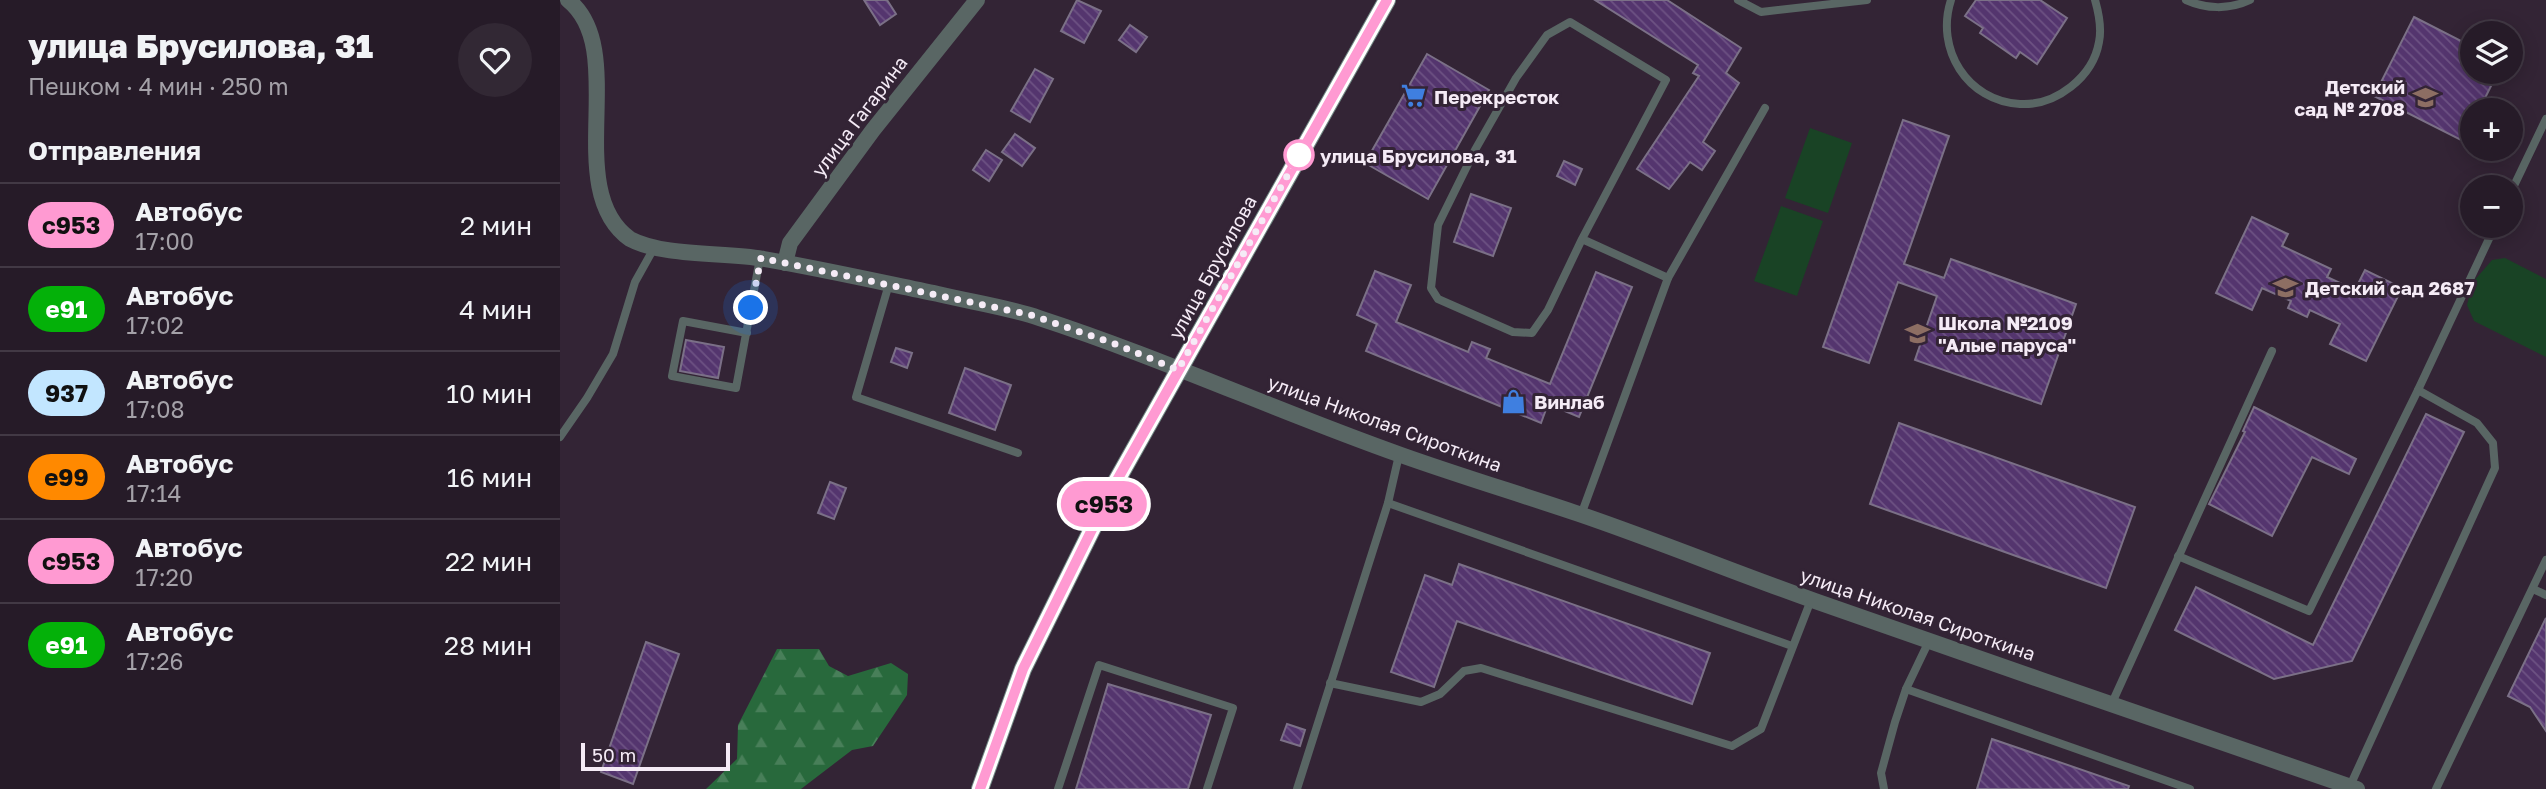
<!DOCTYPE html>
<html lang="ru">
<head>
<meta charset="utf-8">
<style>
  body { margin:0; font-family:"Golos Text",sans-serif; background:#322834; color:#f1f3f6; height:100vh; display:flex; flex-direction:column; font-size:26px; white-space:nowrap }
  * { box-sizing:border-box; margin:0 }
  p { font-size:23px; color:#a4a1a8 }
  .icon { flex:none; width:38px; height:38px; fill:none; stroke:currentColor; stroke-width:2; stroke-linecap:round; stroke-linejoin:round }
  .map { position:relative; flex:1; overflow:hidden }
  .sheet { display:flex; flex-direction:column; background:#261b28; width:560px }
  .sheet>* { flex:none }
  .badge { padding:0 14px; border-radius:23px; font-size:24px; line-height:46px }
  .fabs { position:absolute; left:1900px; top:21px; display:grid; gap:14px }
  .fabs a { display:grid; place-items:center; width:63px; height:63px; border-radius:50%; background:#261b28; box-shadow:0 4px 18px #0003,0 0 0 2px #423945; font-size:35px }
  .scale { position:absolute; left:21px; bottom:18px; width:149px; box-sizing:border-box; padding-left:7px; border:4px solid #f5ebf6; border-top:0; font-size:19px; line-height:24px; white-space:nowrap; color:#f5ebf6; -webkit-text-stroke:5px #332435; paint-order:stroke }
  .you { position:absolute; width:35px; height:35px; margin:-18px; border:5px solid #fff; border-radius:50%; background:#1a73e8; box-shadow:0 0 0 10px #1a73e833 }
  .map>.badge { position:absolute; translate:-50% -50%; box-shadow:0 0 0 4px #fff }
  h2 { padding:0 28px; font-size:26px; line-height:63px }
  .round { display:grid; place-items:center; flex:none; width:74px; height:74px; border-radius:37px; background:#322834 }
  .overview { display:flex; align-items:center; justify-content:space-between; height:119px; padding:0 28px }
  h1 { font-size:33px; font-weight:800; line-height:52px }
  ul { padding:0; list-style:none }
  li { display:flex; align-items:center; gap:21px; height:84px; padding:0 28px; border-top:2px solid #423945 }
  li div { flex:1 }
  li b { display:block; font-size:26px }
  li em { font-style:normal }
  li .badge { min-width:77px; font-weight:700; text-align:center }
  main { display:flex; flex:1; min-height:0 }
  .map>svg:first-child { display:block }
  .forest { fill:url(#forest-firs) }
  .garden { fill:#194325 }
  .building { fill:url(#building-back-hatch); stroke:#7b7087; stroke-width:2 }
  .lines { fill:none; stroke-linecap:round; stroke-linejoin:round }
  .lane { stroke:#596664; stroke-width:8 }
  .street { stroke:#596664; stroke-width:16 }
  .secondary { stroke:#728884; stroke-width:18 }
  .line-casing { stroke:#fff; stroke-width:16 }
  .line { stroke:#ff9ad2; stroke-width:10 }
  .walk { stroke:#f5ebf6; stroke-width:7; stroke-dasharray:0 12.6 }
  .stop-dot { fill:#fff; stroke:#ff9ad2; stroke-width:3.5 }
  .labels { text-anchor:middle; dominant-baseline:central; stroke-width:6; stroke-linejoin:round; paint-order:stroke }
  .poi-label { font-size:19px; font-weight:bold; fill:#f5ebf6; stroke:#332435; text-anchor:start }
  .street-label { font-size:19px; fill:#f5ebf6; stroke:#332435 }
  .stop-label { font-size:19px; font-weight:bold; fill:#f5ebf6; stroke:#332435; text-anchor:start }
</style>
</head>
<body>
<main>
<section class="sheet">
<div class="overview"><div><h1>улица Брусилова, 31</h1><p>Пешком · 4 мин · 250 m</p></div><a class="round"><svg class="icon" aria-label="heart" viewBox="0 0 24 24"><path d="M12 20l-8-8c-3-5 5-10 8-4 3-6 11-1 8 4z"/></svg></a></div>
<h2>Отправления</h2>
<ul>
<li><span class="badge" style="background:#ff9ad2;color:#111">с953</span><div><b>Автобус</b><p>17:00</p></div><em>2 мин</em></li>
<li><span class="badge" style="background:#04b109;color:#fff">е91</span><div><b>Автобус</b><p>17:02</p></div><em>4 мин</em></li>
<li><span class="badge" style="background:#c2e6ff;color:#111">937</span><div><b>Автобус</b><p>17:08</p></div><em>10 мин</em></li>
<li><span class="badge" style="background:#ff8900;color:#111">е99</span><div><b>Автобус</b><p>17:14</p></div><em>16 мин</em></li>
<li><span class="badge" style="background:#ff9ad2;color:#111">с953</span><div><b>Автобус</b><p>17:20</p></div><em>22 мин</em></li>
<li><span class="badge" style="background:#04b109;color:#fff">е91</span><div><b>Автобус</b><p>17:26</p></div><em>28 мин</em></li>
</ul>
</section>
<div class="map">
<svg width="1986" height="789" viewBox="0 0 1986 789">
  <defs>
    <pattern id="forest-firs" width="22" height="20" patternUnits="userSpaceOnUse" patternTransform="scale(1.75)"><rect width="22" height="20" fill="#28693c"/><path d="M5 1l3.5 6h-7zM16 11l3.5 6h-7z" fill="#487f59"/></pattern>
    <pattern id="building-back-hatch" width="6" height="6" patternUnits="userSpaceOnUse" patternTransform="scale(1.75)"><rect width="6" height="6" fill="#54356e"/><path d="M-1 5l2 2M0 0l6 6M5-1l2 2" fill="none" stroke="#6d5283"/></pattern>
  </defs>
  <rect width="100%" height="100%" fill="#332435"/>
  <!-- forest -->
  <polygon class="forest" points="217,649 259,649 269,666 288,676 331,663 348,674 347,695 313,746 292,750 241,789 146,789 177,759 178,725"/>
  <!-- garden -->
  <g class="garden">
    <polygon points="1250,128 1292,143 1268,213 1225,198"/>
    <polygon points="1221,206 1263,221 1237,296 1194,281"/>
    <polygon points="1945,258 1986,279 1986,357 1914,321 1907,305 1913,282 1932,260"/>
  </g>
  <!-- building -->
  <g class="building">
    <polygon points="304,0 327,0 336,14 320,25"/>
    <polygon points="517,0 541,11 524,43 501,31"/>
    <polygon points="1035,0 1107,0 1181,48 1166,73 1179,83 1143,142 1155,151 1142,170 1130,162 1109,189 1077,169 1139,76 1133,73 1138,65"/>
    <polygon points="1416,0 1480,0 1507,18 1477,64 1460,52 1456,58 1420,33 1423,28 1405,16"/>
    <polygon points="1854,17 1913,47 1913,72 1938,72 1919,110 1913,110 1913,122 1903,141 1814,96"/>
    <polygon points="570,25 587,37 576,52 559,40"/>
    <polygon points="867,54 929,90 868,199 805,163"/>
    <polygon points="475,69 493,79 470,122 451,111"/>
    <polygon points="1343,120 1389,136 1344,264 1384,278 1391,259 1516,304 1481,404 1355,360 1377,296 1338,282 1309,363 1263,347"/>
    <polygon points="455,134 475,148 462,166 442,152"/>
    <polygon points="426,150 442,160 429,181 413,170"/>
    <polygon points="1004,161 1022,169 1015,185 997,176"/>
    <polygon points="911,194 951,208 933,256 894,242"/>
    <polygon points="1692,217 1728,234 1722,246 1771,269 1767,277 1795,290 1805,270 1842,288 1806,361 1770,344 1780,324 1750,310 1747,317 1728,308 1731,301 1702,288 1692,310 1656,293"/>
    <polygon points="815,271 851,285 836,322 908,352 912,342 930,349 926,358 990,384 1036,272 1072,287 1019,417 988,404 981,423 806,351 817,324 797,315"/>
    <polygon points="126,340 164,347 158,378 120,371"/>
    <polygon points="336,348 352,353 347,368 331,362"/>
    <polygon points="405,368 451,385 435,430 389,413"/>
    <polygon points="1694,407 1796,459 1789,474 1752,457 1712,536 1649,504 1685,432 1683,431"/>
    <polygon points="1866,414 1904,432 1792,661 1714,679 1615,630 1636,587 1753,645"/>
    <polygon points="1339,423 1575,507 1546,588 1310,504"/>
    <polygon points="270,482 286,488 274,519 258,513"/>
    <polygon points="899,564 1150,653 1132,704 897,621 874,687 831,672 865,575 892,585"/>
    <polygon points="1986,618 1986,731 1970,707 1948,696"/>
    <polygon points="86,642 119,654 73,784 41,772"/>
    <polygon points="548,684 651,715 628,789 516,789"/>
    <polygon points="727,724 745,730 740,746 721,740"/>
    <polygon points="1432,739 1569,786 1568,789 1417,789"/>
  </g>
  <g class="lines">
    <!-- lane -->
    <g class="lane">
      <polyline points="1178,0 1201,12 1307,0"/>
      <path d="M1391,0C1375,49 1407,101 1460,104C1496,106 1533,77 1539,42C1542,28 1539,14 1535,0"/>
      <path d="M1626,0C1646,9 1669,10 1690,0"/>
      <polyline points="1951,192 1986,119"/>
      <polyline points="1108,278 1205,108"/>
      <polyline points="329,284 296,397 458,453"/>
      <polyline points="187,333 123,321 112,376 176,388 200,258"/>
      <polyline points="1858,390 1935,226"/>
      <polyline points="0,437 27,398 53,354 75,282 94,248"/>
      <polyline points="828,503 1232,646"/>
      <polyline points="1021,515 1108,278 1022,239 988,310 972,333 953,332 878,299 871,288 878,225 915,150 956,78 987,35 1010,22 1106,80 1022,239"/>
      <polyline points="1618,556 1749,611 1858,390 1917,423 1933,443 1935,468 1790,786"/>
      <polyline points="1973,589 1986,595"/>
      <polyline points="770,683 861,702 880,694 904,671 921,668 1172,746 1201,729 1251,600"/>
      <polyline points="1346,689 1630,789"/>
      <polyline points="1552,703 1712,351"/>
      <polyline points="498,789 539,665 673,708 647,789"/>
      <polyline points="737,789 828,503 839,455"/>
      <polyline points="1324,789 1321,773 1335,722 1346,689 1369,641"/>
      <polyline points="1876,789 1986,560"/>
    </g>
    <!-- street -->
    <g class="street">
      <path d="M8,0C71,50 0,189 70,239C104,257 165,252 204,259C262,269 320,282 378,294C411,302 447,307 479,318C602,358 719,412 841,455C900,476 960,494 1019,514C1098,541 1176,573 1255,601C1435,665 1617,726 1797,789"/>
      <polyline points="225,263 230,243 313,130 417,0"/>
    </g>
    <!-- secondary -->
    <polyline class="secondary" points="420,789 463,669 552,489 827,0"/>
  </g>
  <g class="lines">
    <defs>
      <polyline id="line" points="420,789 463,669 552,489 827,0"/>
    </defs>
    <!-- line casing -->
    <use href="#line" class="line-casing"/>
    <!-- line -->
    <use href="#line" class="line"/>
    <!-- walk -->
    <polyline class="walk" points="191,308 201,258 471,315 558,345 618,370 739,155"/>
  </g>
  <!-- icons -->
  <defs>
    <symbol id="supermarket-bare" viewBox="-9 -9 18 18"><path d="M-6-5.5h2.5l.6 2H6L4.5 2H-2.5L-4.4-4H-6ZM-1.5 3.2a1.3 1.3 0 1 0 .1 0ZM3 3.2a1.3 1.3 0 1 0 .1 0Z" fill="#3f7fe0" stroke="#332435" stroke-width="2.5" paint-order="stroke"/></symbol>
    <symbol id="school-bare" viewBox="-9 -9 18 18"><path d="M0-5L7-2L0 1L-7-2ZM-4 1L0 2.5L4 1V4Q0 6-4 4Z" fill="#8d6e63" stroke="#332435" stroke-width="2.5" paint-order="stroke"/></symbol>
    <symbol id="shop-bare" viewBox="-9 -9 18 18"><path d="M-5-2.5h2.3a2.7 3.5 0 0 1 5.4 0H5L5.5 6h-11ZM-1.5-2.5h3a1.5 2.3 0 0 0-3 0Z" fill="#3f7fe0" stroke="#332435" stroke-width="2.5" paint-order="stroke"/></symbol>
  </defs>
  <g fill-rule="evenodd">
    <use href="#supermarket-bare" x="836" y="78" width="35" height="35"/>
    <use href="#school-bare" x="1848" y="80" width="35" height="35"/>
    <use href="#school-bare" x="1708" y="270" width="35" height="35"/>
    <use href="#school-bare" x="1340" y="316" width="35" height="35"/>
    <use href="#shop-bare" x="936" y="384" width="35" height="35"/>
  </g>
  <!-- markers -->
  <circle class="stop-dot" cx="739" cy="155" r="14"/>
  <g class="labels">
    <!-- poi labels -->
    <g class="poi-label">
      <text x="1845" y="86" text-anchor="end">Детский<tspan x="1845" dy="22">сад № 2708</tspan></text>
      <text x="874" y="96">Перекресток</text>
      <text x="1745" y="287">Детский сад 2687</text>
      <text x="1378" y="322">Школа №2109<tspan x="1378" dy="22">"Алые паруса"</tspan></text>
      <text x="974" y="401">Винлаб</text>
    </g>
    <!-- street labels -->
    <g class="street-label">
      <text transform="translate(299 116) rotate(-53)">улица Гагарина</text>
      <text transform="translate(652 267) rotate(-61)">улица Брусилова</text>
      <text transform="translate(825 423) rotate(20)">улица Николая Сироткина</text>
      <text transform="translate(1358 614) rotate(19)">улица Николая Сироткина</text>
    </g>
    <!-- stop labels -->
    <g class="stop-label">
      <text x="760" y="155">улица Брусилова, 31</text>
    </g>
  </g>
</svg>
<div class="fabs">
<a><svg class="icon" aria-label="layers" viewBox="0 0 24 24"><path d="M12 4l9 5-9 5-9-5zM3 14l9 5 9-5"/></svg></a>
<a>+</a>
<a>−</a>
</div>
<div class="scale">50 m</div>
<div class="you" style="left:191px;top:308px"></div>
<b class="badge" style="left:544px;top:504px;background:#ff9ad2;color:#111">с953</b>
</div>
</main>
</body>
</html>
